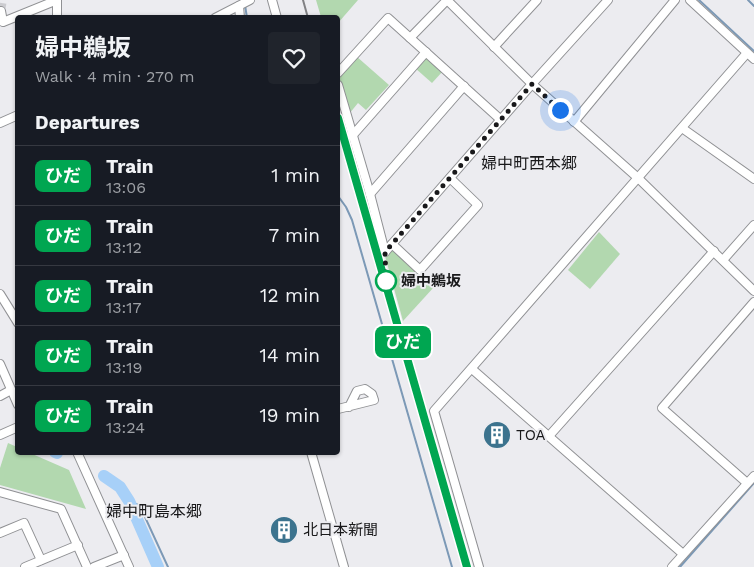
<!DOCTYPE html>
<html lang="en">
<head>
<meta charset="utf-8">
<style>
  body { margin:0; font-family:"Work Sans","Noto Sans JP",sans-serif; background:#20242c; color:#f1f3f6; height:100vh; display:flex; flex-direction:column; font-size:19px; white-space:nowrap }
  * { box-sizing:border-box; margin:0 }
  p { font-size:16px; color:#9ea1a6 }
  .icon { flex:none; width:28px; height:28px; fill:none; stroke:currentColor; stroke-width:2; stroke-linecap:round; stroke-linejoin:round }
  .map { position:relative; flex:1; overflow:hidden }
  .panel { position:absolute; left:15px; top:15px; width:325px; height:440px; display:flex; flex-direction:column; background:#171b24; border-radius:5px; box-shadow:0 1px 4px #0004 }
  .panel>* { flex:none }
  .badge { padding:0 10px; border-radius:8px; font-size:18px; line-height:32px }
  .you { position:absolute; width:25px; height:25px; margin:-12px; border:4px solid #fff; border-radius:50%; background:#1a73e8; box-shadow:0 0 0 8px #1a73e833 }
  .map>.badge { position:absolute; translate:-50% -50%; box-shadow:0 0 0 2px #fff }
  h2 { padding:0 20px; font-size:19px; line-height:45px }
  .round { display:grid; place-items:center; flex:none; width:52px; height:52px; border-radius:5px; background:#20242c }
  .summary { display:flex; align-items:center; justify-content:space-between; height:85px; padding:0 20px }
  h1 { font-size:24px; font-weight:700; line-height:38px }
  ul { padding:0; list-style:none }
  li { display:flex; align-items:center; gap:15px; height:60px; padding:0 20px; border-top:1px solid #363941 }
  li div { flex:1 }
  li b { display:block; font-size:19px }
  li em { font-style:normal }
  li .badge { min-width:55px; font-weight:700; text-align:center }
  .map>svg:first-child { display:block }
  .green { fill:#b2d8af }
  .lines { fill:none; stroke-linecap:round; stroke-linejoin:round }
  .stream { stroke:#7c99b6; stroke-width:2 }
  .river { stroke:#a7d0f8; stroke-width:12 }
  .minor-tunnel { stroke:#ccccd0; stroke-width:8; stroke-dasharray:8 4; stroke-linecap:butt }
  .minor-casing { stroke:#909194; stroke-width:10 }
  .minor { stroke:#fff; stroke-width:8 }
  .rail { stroke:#818184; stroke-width:2 }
  .line-casing { stroke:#fff; stroke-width:11 }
  .line { stroke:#00a651; stroke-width:8 }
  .walk { stroke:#19191b; stroke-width:5; stroke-dasharray:0 9 }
  .stop-dot { fill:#fff; stroke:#00a651; stroke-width:2.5 }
  .labels { text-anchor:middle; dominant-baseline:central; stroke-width:4; stroke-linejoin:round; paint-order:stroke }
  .stop-label { font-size:15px; font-weight:bold; fill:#19191b; stroke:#ececf0; text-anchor:start }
  .poi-label { font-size:15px; fill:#19191b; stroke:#ececf0; text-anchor:start }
  .neighbourhood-label { font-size:16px; fill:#19191b; stroke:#ececf0 }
</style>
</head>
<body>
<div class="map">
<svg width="754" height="567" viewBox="0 0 754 567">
  <rect width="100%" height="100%" fill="#ececf0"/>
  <!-- green -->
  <g class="green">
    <polygon points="316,0 358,0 338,23 338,18 321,17"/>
    <polygon points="356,56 389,85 366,110 358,103 349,114 339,80 341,74"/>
    <polygon points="429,58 443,71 432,83 415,68 423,59"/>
    <polygon points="599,232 620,254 590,289 568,270"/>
    <polygon points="391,249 434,287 403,321 385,256"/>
    <polygon points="8,443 17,447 18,452 30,453 69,470 86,509 0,485 0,468"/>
  </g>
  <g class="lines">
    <!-- stream -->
    <g class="stream">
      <polyline points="699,0 754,51"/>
      <polyline points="748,0 754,6"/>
      <polyline points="245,5 247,18"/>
      <polyline points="338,196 346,207 352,220 452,567"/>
      <polyline points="131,504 139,504 168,567"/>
      <polyline points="680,567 754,483"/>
    </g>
    <!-- river -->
    <g class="river">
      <polyline points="55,452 57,453"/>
      <polyline points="104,476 120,487 129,501 158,567"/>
    </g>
    <!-- minor-tunnel -->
    <polyline class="minor-tunnel" points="1,11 3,0"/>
    <defs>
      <g id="minor">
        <polyline points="272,0 277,18"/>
        <polyline points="447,0 532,84 638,178 754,291"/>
        <polyline points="690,0 754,59"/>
        <polyline points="239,6 240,18"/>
        <polyline points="1,11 3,22 57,0 57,18"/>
        <polyline points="215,18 250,0"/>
        <polyline points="410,38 447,0"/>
        <polyline points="494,47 537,0"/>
        <polyline points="338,73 388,18 501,120"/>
        <polyline points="338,85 370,194 385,252"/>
        <polyline points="574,122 675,0"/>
        <polyline points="0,123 18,115"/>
        <polyline points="682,128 754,179"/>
        <polyline points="352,136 426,52"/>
        <polyline points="370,194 464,86"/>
        <polyline points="392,244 420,270 478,205 450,178"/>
        <polyline points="385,252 532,84 608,0"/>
        <polyline points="723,260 754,225"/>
        <polyline points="0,294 18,323"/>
        <polyline points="0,364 18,405"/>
        <polyline points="472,369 683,554"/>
        <polyline points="0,396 11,390"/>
        <polyline points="338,409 374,400 372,394 365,389 357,391 349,407"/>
        <polyline points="0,435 18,427"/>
        <polyline points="549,436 714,251"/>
        <polyline points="77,452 129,567"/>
        <polyline points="311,452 344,567"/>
        <polyline points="747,483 662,408 754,302"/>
        <polyline points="0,492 61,509 87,567"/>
        <polyline points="0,533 24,523 41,560"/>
        <polyline points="25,567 78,545"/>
        <polyline points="94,567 124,555"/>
        <polyline points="479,567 434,411 747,53"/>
        <polyline points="672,567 754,476"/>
      </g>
    </defs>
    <!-- minor casing -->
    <use href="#minor" class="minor-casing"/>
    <!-- minor -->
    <use href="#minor" class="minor"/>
    <!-- rail -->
    <g class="rail">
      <polyline points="303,0 308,18"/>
      <polyline points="338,118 467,567"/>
    </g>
  </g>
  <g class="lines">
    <defs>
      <polyline id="line" points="338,118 467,567"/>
    </defs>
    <!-- line casing -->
    <use href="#line" class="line-casing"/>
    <!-- line -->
    <use href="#line" class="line"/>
    <!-- walk -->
    <polyline class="walk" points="386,281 385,252 532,84 560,110"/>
  </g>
  <!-- icons -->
  <defs>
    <symbol id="building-disc" viewBox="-11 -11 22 22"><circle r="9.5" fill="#3c738e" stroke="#ececf0"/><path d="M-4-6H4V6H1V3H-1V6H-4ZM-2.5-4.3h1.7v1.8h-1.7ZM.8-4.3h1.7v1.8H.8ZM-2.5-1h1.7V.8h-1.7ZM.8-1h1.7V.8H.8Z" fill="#fff"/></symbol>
  </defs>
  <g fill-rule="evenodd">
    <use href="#building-disc" x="481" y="419" width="32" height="32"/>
    <use href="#building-disc" x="268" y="514" width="32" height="32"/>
  </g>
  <!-- markers -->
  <circle class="stop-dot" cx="386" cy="281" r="10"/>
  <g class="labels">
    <!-- stop labels -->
    <g class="stop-label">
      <text x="401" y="281">婦中鵜坂</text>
    </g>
    <!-- poi labels -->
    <g class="poi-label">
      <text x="516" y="435">TOA</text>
      <text x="303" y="530">北日本新聞</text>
    </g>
    <!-- neighbourhood labels -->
    <g class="neighbourhood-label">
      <text x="529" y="163">婦中町西本郷</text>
      <text x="154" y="511">婦中町島本郷</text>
    </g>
  </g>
</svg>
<div class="you" style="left:560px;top:110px"></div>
<b class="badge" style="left:403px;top:342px;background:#00a651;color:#fff">ひだ</b>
<section class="panel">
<div class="summary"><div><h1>婦中鵜坂</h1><p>Walk · 4 min · 270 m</p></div><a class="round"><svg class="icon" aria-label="heart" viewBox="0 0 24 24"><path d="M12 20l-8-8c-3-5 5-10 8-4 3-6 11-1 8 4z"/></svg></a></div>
<h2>Departures</h2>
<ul>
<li><span class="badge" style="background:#00a651;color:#fff">ひだ</span><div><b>Train</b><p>13:06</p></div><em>1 min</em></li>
<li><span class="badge" style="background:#00a651;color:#fff">ひだ</span><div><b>Train</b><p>13:12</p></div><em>7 min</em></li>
<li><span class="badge" style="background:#00a651;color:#fff">ひだ</span><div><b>Train</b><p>13:17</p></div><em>12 min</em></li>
<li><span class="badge" style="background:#00a651;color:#fff">ひだ</span><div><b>Train</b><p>13:19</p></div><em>14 min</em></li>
<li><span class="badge" style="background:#00a651;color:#fff">ひだ</span><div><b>Train</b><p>13:24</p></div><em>19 min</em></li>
</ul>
</section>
</div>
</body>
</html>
